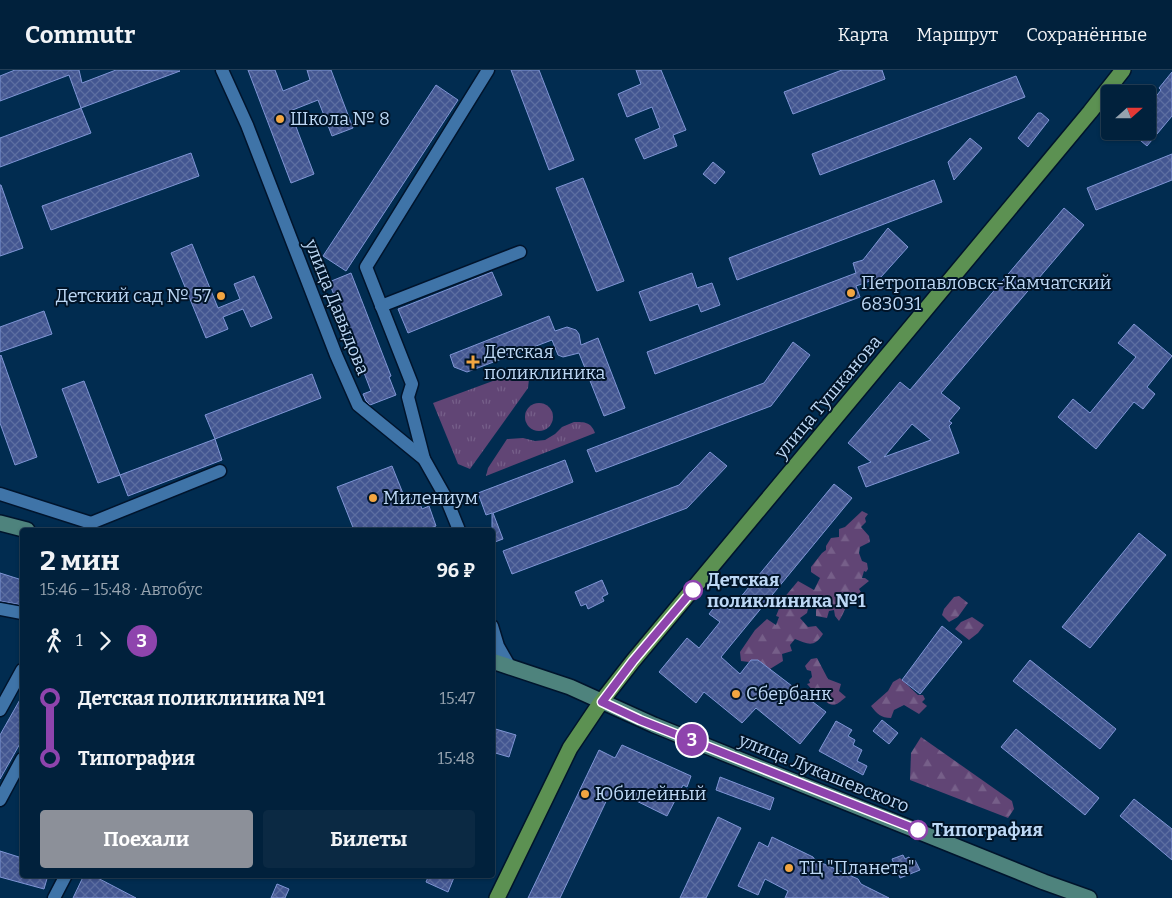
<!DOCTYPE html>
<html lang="ru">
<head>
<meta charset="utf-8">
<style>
  body { margin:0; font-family:Bitter,serif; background:#0b2943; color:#f1f3f6; height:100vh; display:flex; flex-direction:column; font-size:19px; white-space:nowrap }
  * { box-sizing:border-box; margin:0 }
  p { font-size:16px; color:#96a3af }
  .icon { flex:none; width:28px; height:28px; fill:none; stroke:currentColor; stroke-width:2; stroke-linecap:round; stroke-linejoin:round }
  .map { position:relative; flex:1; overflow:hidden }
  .details { position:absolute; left:20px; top:458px; width:475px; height:350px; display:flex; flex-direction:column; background:#01213c; border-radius:5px; box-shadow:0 1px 4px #0004,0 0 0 1px #233e56 }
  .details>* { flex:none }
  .badge { padding:0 10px; border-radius:16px; font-size:18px; line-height:32px }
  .needle { width:32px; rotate:69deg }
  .buttons { position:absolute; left:1101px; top:15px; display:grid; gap:10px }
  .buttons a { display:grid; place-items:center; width:55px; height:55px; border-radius:5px; background:#01213c; box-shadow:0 1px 4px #0004,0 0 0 1px #233e56; font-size:25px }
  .map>.badge { position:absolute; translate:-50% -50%; box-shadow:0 0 0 2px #fff }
  .legs { display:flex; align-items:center; gap:8px; height:55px; padding:0 20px; font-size:16px }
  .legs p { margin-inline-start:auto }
  .summary { display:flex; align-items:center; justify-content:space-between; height:85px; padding:0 20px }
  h1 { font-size:28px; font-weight:700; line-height:38px }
  .button { display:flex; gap:10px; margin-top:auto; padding:10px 20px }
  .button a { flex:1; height:58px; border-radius:5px; background:#8c9099; color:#fff; font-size:20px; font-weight:700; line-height:58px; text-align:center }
  .button a+a { background:#0b2943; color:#f1f3f6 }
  ul { padding:0 20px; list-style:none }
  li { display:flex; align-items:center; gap:18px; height:60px; font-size:19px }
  li i { display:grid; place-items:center; width:8px; height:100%; margin:0 6px; background:currentColor }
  li i::after { content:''; width:12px; height:12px; margin:-6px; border:4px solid; border-radius:50%; background:#01213c }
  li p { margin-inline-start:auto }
  li:first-child i { background:linear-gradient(#0000 50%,currentColor 0) }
  li:last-child i { background:linear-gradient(currentColor 50%,#0000 0) }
  header { display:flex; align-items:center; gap:30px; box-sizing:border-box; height:70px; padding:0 25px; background:#01213c; border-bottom:1px solid #233e56 }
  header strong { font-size:24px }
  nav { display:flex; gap:28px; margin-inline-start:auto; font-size:18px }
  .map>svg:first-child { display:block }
  .grass { fill:url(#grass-tufts) }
  .forest { fill:url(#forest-firs) }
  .building { fill:url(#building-cross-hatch); stroke:#7f95d5; fill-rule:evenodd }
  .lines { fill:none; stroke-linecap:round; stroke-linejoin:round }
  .street-casing { stroke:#00142c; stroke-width:15 }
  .secondary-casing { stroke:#00142c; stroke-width:18 }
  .primary-casing { stroke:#00142c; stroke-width:18 }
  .street { stroke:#3f74a8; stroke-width:12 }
  .secondary { stroke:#4e837d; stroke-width:15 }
  .primary { stroke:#5c9152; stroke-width:15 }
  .line-1-casing { stroke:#fff; stroke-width:11 }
  .line-1 { stroke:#8e44ad; stroke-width:8 }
  .poi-dot { fill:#f2a541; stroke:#011428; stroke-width:2 }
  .stop-1-dot { fill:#fff; stroke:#8e44ad; stroke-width:2.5 }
  .labels { text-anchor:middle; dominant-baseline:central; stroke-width:4; stroke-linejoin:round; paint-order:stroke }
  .poi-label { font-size:18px; fill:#bdd8f5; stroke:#011428; text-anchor:start }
  .street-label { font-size:18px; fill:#bdd8f5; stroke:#011428 }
  .stop-label { font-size:18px; font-weight:bold; fill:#bdd8f5; stroke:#011428; text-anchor:start }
</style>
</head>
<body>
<header>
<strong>Commutr</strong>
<nav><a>Карта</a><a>Маршрут</a><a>Сохранённые</a></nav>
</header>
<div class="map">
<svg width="1172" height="828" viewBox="0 0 1172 828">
  <defs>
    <pattern id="grass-tufts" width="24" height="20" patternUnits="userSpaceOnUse" patternTransform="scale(1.25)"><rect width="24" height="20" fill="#614575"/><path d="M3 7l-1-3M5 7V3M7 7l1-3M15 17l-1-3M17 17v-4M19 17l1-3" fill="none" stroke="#765f89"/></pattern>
    <pattern id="forest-firs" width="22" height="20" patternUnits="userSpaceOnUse" patternTransform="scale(1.25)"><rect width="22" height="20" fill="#614575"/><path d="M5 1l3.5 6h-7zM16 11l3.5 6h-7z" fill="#765f89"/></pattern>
    <pattern id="building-cross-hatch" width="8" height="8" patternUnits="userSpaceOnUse" patternTransform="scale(1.25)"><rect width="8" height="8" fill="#435691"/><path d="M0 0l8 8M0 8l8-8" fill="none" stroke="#5c6ea1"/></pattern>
  </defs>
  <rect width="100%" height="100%" fill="#012c50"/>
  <!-- grass -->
  <g class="grass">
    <polygon points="501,308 529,309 528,318 470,399 458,394 433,333"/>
    <circle cx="539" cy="347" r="14"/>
    <path d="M574,352C585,352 591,352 595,363L486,406L488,398L507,369L523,368L535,371L545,370L555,364L562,357Z"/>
  </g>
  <!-- forest -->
  <g class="forest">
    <path d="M862,441L868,444L865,448L866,452L861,457L869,466L870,472L860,477L859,483L862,491L867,493L868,499L866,502L864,501L862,508H865L869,511L859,519L861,522L858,525L854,523C847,531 845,542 839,551L835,546L834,540L829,541L827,548L816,546V539H808L807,543L800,548L808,557L816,556L823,564C814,578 808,574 795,569L790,575L792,581L782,584L783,591L770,599L758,590L749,592L741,591L740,582L755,560L767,549L776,555L779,547L776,546L783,529L798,511L814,520L820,508L811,502V497L822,483L826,480V476L831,468L839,467V459L845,457Z"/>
    <polygon points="959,526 968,533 958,547 949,552 942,545 944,539 954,527"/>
    <polygon points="972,547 984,555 978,563 969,570 955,559 961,552"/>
    <path d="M817,588L828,609L841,614L839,621L846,627C835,636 834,638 822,629L824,623L822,620H819L816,624L807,614L810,613L809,610L812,607L811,601L807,600L805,596L811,589Z"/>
    <path d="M900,608L918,625H923L925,629L922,632L927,636L919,644L904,635L894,640L891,648C881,648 877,644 871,636L888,621L893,612Z"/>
    <polygon points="921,667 1012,731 1014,739 1008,748 910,710 911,683"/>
  </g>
  <!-- building -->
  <g class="building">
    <polygon points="15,0 79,0 82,13 116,0 180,1 81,38 69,5 0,31 0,6"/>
    <polygon points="248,0 275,0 283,21 310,10 307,0 331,0 353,58 332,66 318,30 290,41 314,104 291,113"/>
    <polygon points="511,0 539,0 574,90 549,100"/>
    <polygon points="636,0 661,0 686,60 673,65 677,76 644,89 635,69 660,58 652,37 627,47 618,24 641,14"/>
    <polygon points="842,0 882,0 885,9 793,44 784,22"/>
    <polygon points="1172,2 1172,46 1147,76 1129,61 1148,61 1148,37 1161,20 1159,18"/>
    <polygon points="1016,6 1025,27 820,105 812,84"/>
    <polygon points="436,15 458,30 346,201 323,186"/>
    <polygon points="81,38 91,63 0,97 0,68"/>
    <polygon points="1038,43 1041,43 1049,50 1028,77 1018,68"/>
    <polygon points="970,68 982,78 954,110 948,92"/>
    <polygon points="191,83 199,106 51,160 42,136"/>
    <polygon points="1172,84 1172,110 1096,140 1087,118"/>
    <polygon points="713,92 725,102 715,114 703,104"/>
    <polygon points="583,108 624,211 597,221 556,118"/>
    <polygon points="934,110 942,132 737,210 729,188"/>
    <polygon points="0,115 1,115 23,178 0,186"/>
    <path d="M1064,138L1084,155L941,323L960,338L949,351L952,353L949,356L959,383L866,417L858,397L871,392L848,373L900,312L910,320ZM912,354L931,370L884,387Z"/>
    <polygon points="888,158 908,177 881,207 856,216 860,227 655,304 647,282 856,203 853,193 863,190"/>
    <polygon points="192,174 218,238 240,229 234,214 254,206 272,248 251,257 243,239 223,247 228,259 206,268 171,183"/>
    <polygon points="492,202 502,225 408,263 398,239"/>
    <polygon points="351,203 391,306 389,307 396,325 370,335 366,331 363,324 371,321 329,212"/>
    <polygon points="692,203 697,218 712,213 720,235 701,242 698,234 650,251 639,222"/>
    <polygon points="44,241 52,264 0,282 0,257"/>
    <polygon points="549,246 555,261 567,257 576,260 579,264 581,275 598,268 625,338 604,346 579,283 563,287 558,285 552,270 467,302 454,297 450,285"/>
    <polygon points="1134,254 1172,286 1147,317 1155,324 1143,339 1134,332 1096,379 1058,347 1073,329 1090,343 1136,287 1118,273"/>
    <polygon points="793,272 810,285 771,336 596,402 587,380 764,313"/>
    <polygon points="1,285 37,387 15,395 0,353 0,286"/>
    <polygon points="312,304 321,328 215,369 205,345"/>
    <polygon points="84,311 120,405 98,413 62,319"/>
    <polygon points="215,369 222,390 128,426 120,405"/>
    <polygon points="710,382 727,396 687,438 512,504 503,481 679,415"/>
    <polygon points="565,390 573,412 493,443 503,469 492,473 492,443 486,445 478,423"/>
    <polygon points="392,396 406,431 417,426 422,439 429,436 436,456 426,460 354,460 337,417"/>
    <polygon points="834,414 852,428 721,587 740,604 751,590 758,590 826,642 800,674 756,638 742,653 704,622 696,633 659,602 687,568 699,578 720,552 709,544 719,531 730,540"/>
    <polygon points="1139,463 1166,485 1090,578 1062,557"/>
    <polygon points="0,503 22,510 22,535 0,531"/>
    <polygon points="602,510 608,524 602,527 604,531 588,539 586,534 581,536 575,522"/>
    <polygon points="942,556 962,572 920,624 902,610"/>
    <polygon points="1030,590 1116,659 1100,679 1013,611"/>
    <polygon points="22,626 22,670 0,709 0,665"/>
    <polygon points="882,650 898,663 889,674 873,661"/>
    <polygon points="836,651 852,660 848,666 855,670 853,675 862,680 857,691 867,696 863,705 819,681"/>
    <polygon points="492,658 516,665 509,687 492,682"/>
    <polygon points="1016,659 1099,728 1085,745 1001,677"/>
    <polygon points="622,675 691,706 687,717 683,715 667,746 612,719 560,828 528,828 599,680 615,688"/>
    <polygon points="720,707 774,728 770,740 716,720"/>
    <polygon points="1134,729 1172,759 1172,790 1120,746"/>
    <polygon points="718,747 741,758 706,828 680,828"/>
    <polygon points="772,767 813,787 815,790 858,809 861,814 889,828 785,828 788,821 765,809 758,825 738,816 759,772 768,777"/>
    <polygon points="0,781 22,788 22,805 48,805 44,819 0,807"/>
    <polygon points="903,785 905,789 909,787 911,792 915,790 920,800 900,808 892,789"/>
    <polygon points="84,805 92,805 136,828 73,828"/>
    <polygon points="429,805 455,805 448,822 426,812"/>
    <polygon points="277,814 289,819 285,828 271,828"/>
  </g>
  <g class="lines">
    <defs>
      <g id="street">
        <polyline points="222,0 247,55 336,285 358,335 424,389 446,428 459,460"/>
        <polyline points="381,236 520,182"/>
        <polyline points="424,389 408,327 412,314 366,197 488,0"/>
        <polyline points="0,424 91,453 91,459"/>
        <polyline points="91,453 220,401"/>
        <polyline points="0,539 22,543"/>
        <polyline points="492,556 498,576 510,597"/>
        <polyline points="0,640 22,600"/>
        <polyline points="0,730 22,689"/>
        <polyline points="54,828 66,805"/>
      </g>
      <g id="secondary">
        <polyline points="0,453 27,460"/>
        <polyline points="492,591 570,617 654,655 1044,812 1089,828"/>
      </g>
      <polyline id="primary" points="497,828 570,678 601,632 633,591 1090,42 1123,0"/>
    </defs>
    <!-- street casing -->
    <use href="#street" class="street-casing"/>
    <!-- secondary casing -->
    <use href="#secondary" class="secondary-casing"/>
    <!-- primary casing -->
    <use href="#primary" class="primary-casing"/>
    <!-- street -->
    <use href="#street" class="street"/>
    <!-- secondary -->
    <use href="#secondary" class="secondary"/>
    <!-- primary -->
    <use href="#primary" class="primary"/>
  </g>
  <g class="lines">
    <defs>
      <polyline id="line-1" points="693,520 633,591 602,632 640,650 918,760"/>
    </defs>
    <!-- line-1 casing -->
    <use href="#line-1" class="line-1-casing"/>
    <!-- line-1 -->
    <use href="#line-1" class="line-1"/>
  </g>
  <!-- markers -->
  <g class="poi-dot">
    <circle cx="280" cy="49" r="5"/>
    <circle cx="851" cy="223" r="5"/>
    <circle cx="221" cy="226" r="5"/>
    <path d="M470.5 284.5h5v5h5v5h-5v5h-5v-5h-5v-5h5z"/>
    <circle cx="373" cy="428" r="5"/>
    <circle cx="736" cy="624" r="5"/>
    <circle cx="585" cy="724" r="5"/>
    <circle cx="789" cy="798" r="5"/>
  </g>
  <g class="stop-1-dot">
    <circle cx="693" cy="520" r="9"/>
    <circle cx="918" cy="760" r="9"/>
  </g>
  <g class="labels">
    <!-- poi labels -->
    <g class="poi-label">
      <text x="290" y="49">Школа № 8</text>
      <text x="861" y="213">Петропавловск-Камчатский<tspan x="861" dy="21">683031</tspan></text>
      <text x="211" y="226" text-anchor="end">Детский сад № 57</text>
      <text x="484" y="282">Детская<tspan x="484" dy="21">поликлиника</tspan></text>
      <text x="383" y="428">Милениум</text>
      <text x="746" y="624">Сбербанк</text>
      <text x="595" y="724">Юбилейный</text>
      <text x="799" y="798">ТЦ "Планета"</text>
    </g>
    <!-- street labels -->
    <g class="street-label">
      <text transform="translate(337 237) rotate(68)">улица Давыдова</text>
      <text transform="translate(828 327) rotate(-50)">улица Тушканова</text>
      <text transform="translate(824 703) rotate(22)">улица Лукашевского</text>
    </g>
    <!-- stop labels -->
    <g class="stop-label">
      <text x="707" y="510">Детская<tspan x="707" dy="21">поликлиника №1</tspan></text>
      <text x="932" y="760">Типография</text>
    </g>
  </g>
</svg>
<div class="buttons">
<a><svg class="needle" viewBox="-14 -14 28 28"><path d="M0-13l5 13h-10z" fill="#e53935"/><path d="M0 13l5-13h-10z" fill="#96a3af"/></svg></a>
</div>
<b class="badge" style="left:692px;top:670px;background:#8e44ad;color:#fff">3</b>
<section class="details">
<div class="summary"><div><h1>2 мин</h1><p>15:46 – 15:48 · Автобус</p></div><b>96 ₽</b></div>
<div class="legs"><svg class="icon" aria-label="walk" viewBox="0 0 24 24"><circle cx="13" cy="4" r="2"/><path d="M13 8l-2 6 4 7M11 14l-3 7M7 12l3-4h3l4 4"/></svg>1<svg class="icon" aria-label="forward" viewBox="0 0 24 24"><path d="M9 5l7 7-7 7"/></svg><b class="badge" style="background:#8e44ad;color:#fff">3</b></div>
<ul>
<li><i style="color:#8e44ad"></i><b>Детская поликлиника №1</b><p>15:47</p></li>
<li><i style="color:#8e44ad"></i><b>Типография</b><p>15:48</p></li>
</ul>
<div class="button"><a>Поехали</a><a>Билеты</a></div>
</section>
</div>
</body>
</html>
